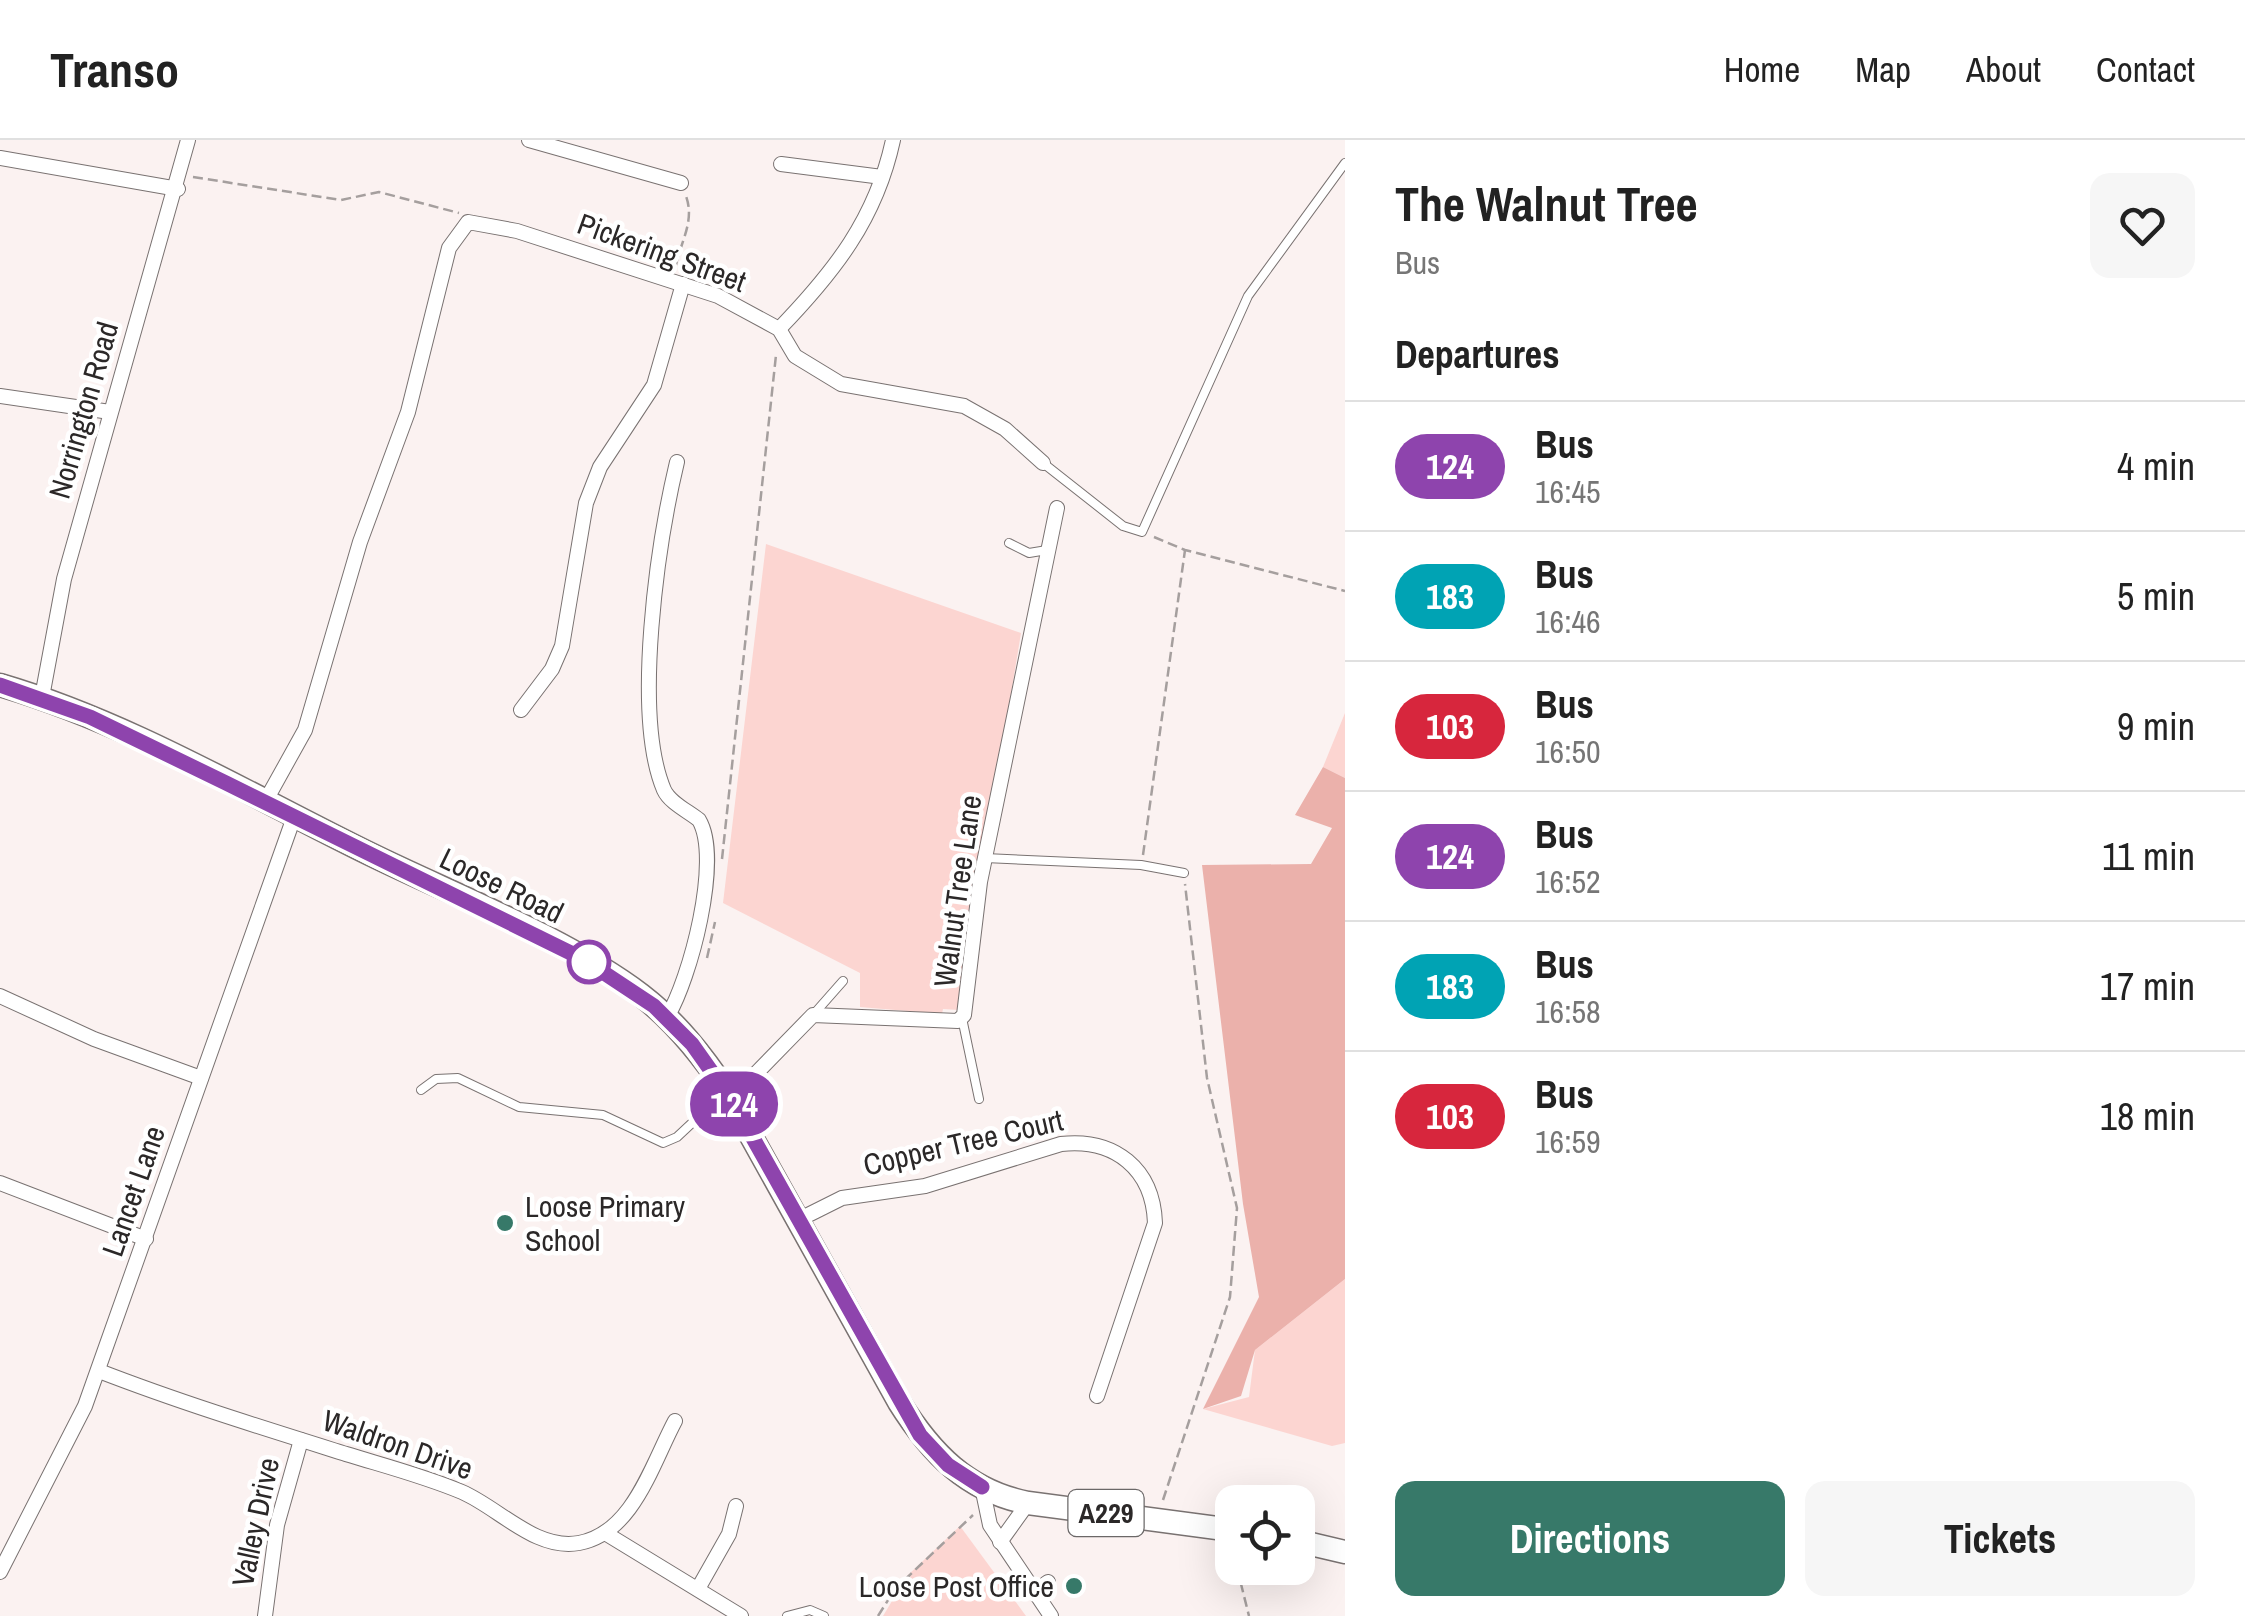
<!DOCTYPE html>
<html lang="en">
<head>
<meta charset="utf-8">
<style>
  body { margin:0; font-family:"Archivo Narrow",sans-serif; background:#f6f6f6; color:#222; height:100vh; display:flex; flex-direction:column; font-size:38px; white-space:nowrap }
  * { box-sizing:border-box; margin:0 }
  p { font-size:32px; color:#767676 }
  .icon { flex:none; width:55px; height:55px; fill:none; stroke:currentColor; stroke-width:2; stroke-linecap:round; stroke-linejoin:round }
  .map { position:relative; flex:1; overflow:hidden }
  .drawer { display:flex; flex-direction:column; background:#fff; width:900px }
  .drawer>* { flex:none }
  .badge { padding:0 20px; border-radius:32px; font-size:35px; line-height:65px }
  .fabs { position:absolute; left:1215px; top:1345px; display:grid; gap:20px }
  .fabs a { display:grid; place-items:center; width:100px; height:100px; border-radius:20px; background:#fff; box-shadow:0 10px 40px #0002; font-size:50px }
  .map>.badge { position:absolute; translate:-50% -50%; box-shadow:0 0 0 5px #fff }
  h2 { padding:0 50px; font-size:38px; line-height:90px }
  .round { display:grid; place-items:center; flex:none; width:105px; height:105px; border-radius:20px; background:#f6f6f6 }
  .head { display:flex; align-items:center; justify-content:space-between; height:170px; padding:0 50px }
  h1 { font-size:48px; font-weight:700; line-height:75px }
  .action { display:flex; gap:20px; margin-top:auto; padding:20px 50px }
  .action a { flex:1; height:115px; border-radius:20px; background:#377969; color:#fff; font-size:40px; font-weight:700; line-height:115px; text-align:center }
  .action a+a { background:#f6f6f6; color:#222 }
  ul { padding:0; list-style:none }
  li { display:flex; align-items:center; gap:30px; height:130px; padding:0 50px; border-top:2px solid #e0e0e0 }
  li div { flex:1 }
  li b { display:block; font-size:38px }
  li em { font-style:normal }
  li .badge { min-width:110px; font-weight:700; text-align:center }
  header { display:flex; align-items:center; gap:60px; box-sizing:border-box; height:140px; padding:0 50px; background:#fff; border-bottom:2px solid #e0e0e0 }
  header strong { font-size:48px }
  nav { display:flex; gap:55px; margin-inline-start:auto; font-size:35px }
  main { display:flex; flex:1; min-height:0 }
  .map>svg:first-child { display:block }
  .green { fill:#fcd5d1 }
  .forest { fill:#ebb1ab }
  .lines { fill:none; stroke-linecap:round; stroke-linejoin:round }
  .service-casing { stroke:#797271; stroke-width:10 }
  .minor-casing { stroke:#797271; stroke-width:16 }
  .trunk-casing { stroke:#797271; stroke-width:25 }
  .path { stroke:#a59f9e; stroke-width:2.5; stroke-dasharray:10 5; stroke-linecap:butt }
  .service { stroke:#fff; stroke-width:8 }
  .minor { stroke:#fff; stroke-width:14 }
  .trunk { stroke:#fff; stroke-width:22 }
  .line-casing { stroke:#fff; stroke-width:22 }
  .line { stroke:#8e44ad; stroke-width:15 }
  .stop-dot { fill:#fff; stroke:#8e44ad; stroke-width:5 }
  .poi-dot { fill:#377969; stroke:#fff; stroke-width:4 }
  .labels { text-anchor:middle; dominant-baseline:central; stroke-width:9; stroke-linejoin:round; paint-order:stroke }
  .shield { fill:#fff; stroke:#6b6868; stroke-width:2.5 }
  .shield-label { font-size:28px; font-weight:bold; fill:#2b2828 }
  .street-label { font-size:30px; fill:#2b2828; stroke:#fff }
  .poi-label { font-size:30px; fill:#2b2828; stroke:#fff; text-anchor:start }
</style>
</head>
<body>
<header>
<strong>Transo</strong>
<nav><a>Home</a><a>Map</a><a>About</a><a>Contact</a></nav>
</header>
<main>
<div class="map">
<svg width="1345" height="1476" viewBox="0 0 1345 1476">
  <rect width="100%" height="100%" fill="#fbf2f1"/>
  <!-- green -->
  <g class="green">
    <polygon points="766,404 1021,493 959,870 943,869 942,874 860,867 860,833 723,763"/>
    <polygon points="1345,573 1345,638 1323,627"/>
    <polygon points="1345,1139 1345,1303 1332,1306 1203,1269 1249,1257 1255,1210"/>
    <polygon points="960,1386 1026,1476 883,1476 907,1436"/>
  </g>
  <!-- forest -->
  <polygon class="forest" points="1323,627 1345,638 1345,1139 1255,1210 1241,1256 1203,1269 1259,1157 1243,1064 1202,725 1311,724 1332,688 1295,675"/>
  <g class="lines">
    <defs>
      <g id="service">
        <polyline points="1043,323 1123,386 1142,392 1248,156 1345,23"/>
        <polyline points="1009,403 1029,413 1047,410"/>
        <polyline points="985,718 1141,725 1184,733"/>
        <polyline points="813,875 843,841"/>
        <polyline points="962,878 979,959"/>
        <polyline points="421,950 436,939 458,938 519,967 603,975 663,1003 677,997 723,954"/>
        <polyline points="787,1476 810,1470 824,1476"/>
      </g>
      <g id="minor">
        <polyline points="529,0 681,43"/>
        <polyline points="0,18 178,49"/>
        <polyline points="781,24 882,37"/>
        <path d="M779,189C834,132 876,79 893,0"/>
        <polyline points="0,256 110,272"/>
        <polyline points="42,557 64,439 188,0"/>
        <polyline points="521,570 552,529 562,506 586,363 600,327 654,245 683,144"/>
        <polyline points="265,662 305,590 360,402 408,272 449,108 468,82 517,91 718,156 779,189 795,216 841,244 964,266 1005,289 1043,323"/>
        <polyline points="0,856 94,899 201,938"/>
        <path d="M667,877C690,840 722,719 699,680C688,671 670,663 664,650C632,574 658,402 677,322"/>
        <polyline points="731,959 813,875 958,881 964,875 980,742 1057,368"/>
        <polyline points="0,1043 146,1099"/>
        <path d="M798,1080L842,1058L925,1046L1061,1004C1115,998 1153,1029 1155,1083L1097,1256"/>
        <path d="M99,1231C179,1262 263,1288 346,1314C385,1326 424,1336 462,1352C499,1368 536,1411 579,1403C633,1393 652,1324 675,1281"/>
        <polyline points="982,1347 990,1385 1051,1476"/>
        <polyline points="605,1393 741,1476"/>
        <polyline points="1000,1402 1028,1363"/>
        <polyline points="0,1432 85,1266 294,677"/>
        <polyline points="699,1447 729,1394 736,1366"/>
        <polyline points="1034,1453 1048,1442"/>
        <polyline points="265,1476 277,1385 301,1300"/>
      </g>
      <g id="trunk">
        <path d="M0,545C130,583 251,656 372,715C456,756 567,799 641,855C676,882 702,915 726,951L899,1262C931,1313 967,1351 1028,1363L1232,1390"/>
        <polyline points="1298,1401 1345,1412"/>
      </g>
    </defs>
    <!-- service casing -->
    <use href="#service" class="service-casing"/>
    <!-- minor casing -->
    <use href="#minor" class="minor-casing"/>
    <!-- trunk casing -->
    <use href="#trunk" class="trunk-casing"/>
    <!-- path -->
    <g class="path">
      <polyline points="193,37 341,60 379,52 459,73"/>
      <path d="M676,125C681,101 695,81 686,56"/>
      <polyline points="1154,397 1185,410 1345,451"/>
      <polyline points="1143,715 1185,410"/>
      <polyline points="722,719 776,215"/>
      <polyline points="707,818 715,782"/>
      <polyline points="1163,1360 1230,1157 1237,1068 1207,938 1185,744"/>
      <polyline points="1237,1428 1249,1476"/>
      <polyline points="878,1476 895,1449 973,1375"/>
    </g>
    <!-- service -->
    <use href="#service" class="service"/>
    <!-- minor -->
    <use href="#minor" class="minor"/>
    <!-- trunk -->
    <use href="#trunk" class="trunk"/>
  </g>
  <g class="lines">
    <defs>
      <polyline id="line" points="0,545 90,577 226,643 583,819 654,866 692,904 731,959 920,1295 948,1325 982,1347"/>
    </defs>
    <!-- line casing -->
    <use href="#line" class="line-casing"/>
    <!-- line -->
    <use href="#line" class="line"/>
  </g>
  <!-- markers -->
  <circle class="stop-dot" cx="589" cy="822" r="20"/>
  <g class="poi-dot">
    <circle cx="505" cy="1083" r="10"/>
    <circle cx="1074" cy="1446" r="10"/>
  </g>
  <g class="labels">
    <!-- shield labels -->
    <rect class="shield" x="1068.5" y="1350" width="75" height="46" rx="8"/>
    <g class="shield-label">
      <text x="1106" y="1373">A229</text>
    </g>
    <!-- street labels -->
    <g class="street-label">
      <text transform="translate(662 112) rotate(20)">Pickering Street</text>
      <text transform="translate(83 270) rotate(-74)">Norrington Road</text>
      <text transform="translate(502 745) rotate(26)">Loose Road</text>
      <text transform="translate(957 751) rotate(-82)">Walnut Tree Lane</text>
      <text transform="translate(963 1002) rotate(-13)">Copper Tree Court</text>
      <text transform="translate(133 1051) rotate(-71)">Lancet Lane</text>
      <text transform="translate(398 1304) rotate(19)">Waldron Drive</text>
      <text transform="translate(255 1382) rotate(-78)">Valley Drive</text>
    </g>
    <!-- poi labels -->
    <g class="poi-label">
      <text x="525" y="1066">Loose Primary<tspan x="525" dy="34">School</tspan></text>
      <text x="1054" y="1446" text-anchor="end">Loose Post Office</text>
    </g>
  </g>
</svg>
<div class="fabs">
<a><svg class="icon" aria-label="locate" viewBox="0 0 24 24"><circle cx="12" cy="12" r="6"/><path d="M12 2v4M12 18v4M2 12h4M18 12h4"/></svg></a>
</div>
<b class="badge" style="left:734px;top:964px;background:#8e44ad;color:#fff">124</b>
</div>
<section class="drawer">
<div class="head"><div><h1>The Walnut Tree</h1><p>Bus</p></div><a class="round"><svg class="icon" aria-label="heart" viewBox="0 0 24 24"><path d="M12 20l-8-8c-3-5 5-10 8-4 3-6 11-1 8 4z"/></svg></a></div>
<h2>Departures</h2>
<ul>
<li><span class="badge" style="background:#8e44ad;color:#fff">124</span><div><b>Bus</b><p>16:45</p></div><em>4 min</em></li>
<li><span class="badge" style="background:#00a3b4;color:#fff">183</span><div><b>Bus</b><p>16:46</p></div><em>5 min</em></li>
<li><span class="badge" style="background:#d7263d;color:#fff">103</span><div><b>Bus</b><p>16:50</p></div><em>9 min</em></li>
<li><span class="badge" style="background:#8e44ad;color:#fff">124</span><div><b>Bus</b><p>16:52</p></div><em>11 min</em></li>
<li><span class="badge" style="background:#00a3b4;color:#fff">183</span><div><b>Bus</b><p>16:58</p></div><em>17 min</em></li>
<li><span class="badge" style="background:#d7263d;color:#fff">103</span><div><b>Bus</b><p>16:59</p></div><em>18 min</em></li>
</ul>
<div class="action"><a>Directions</a><a>Tickets</a></div>
</section>
</main>
</body>
</html>
